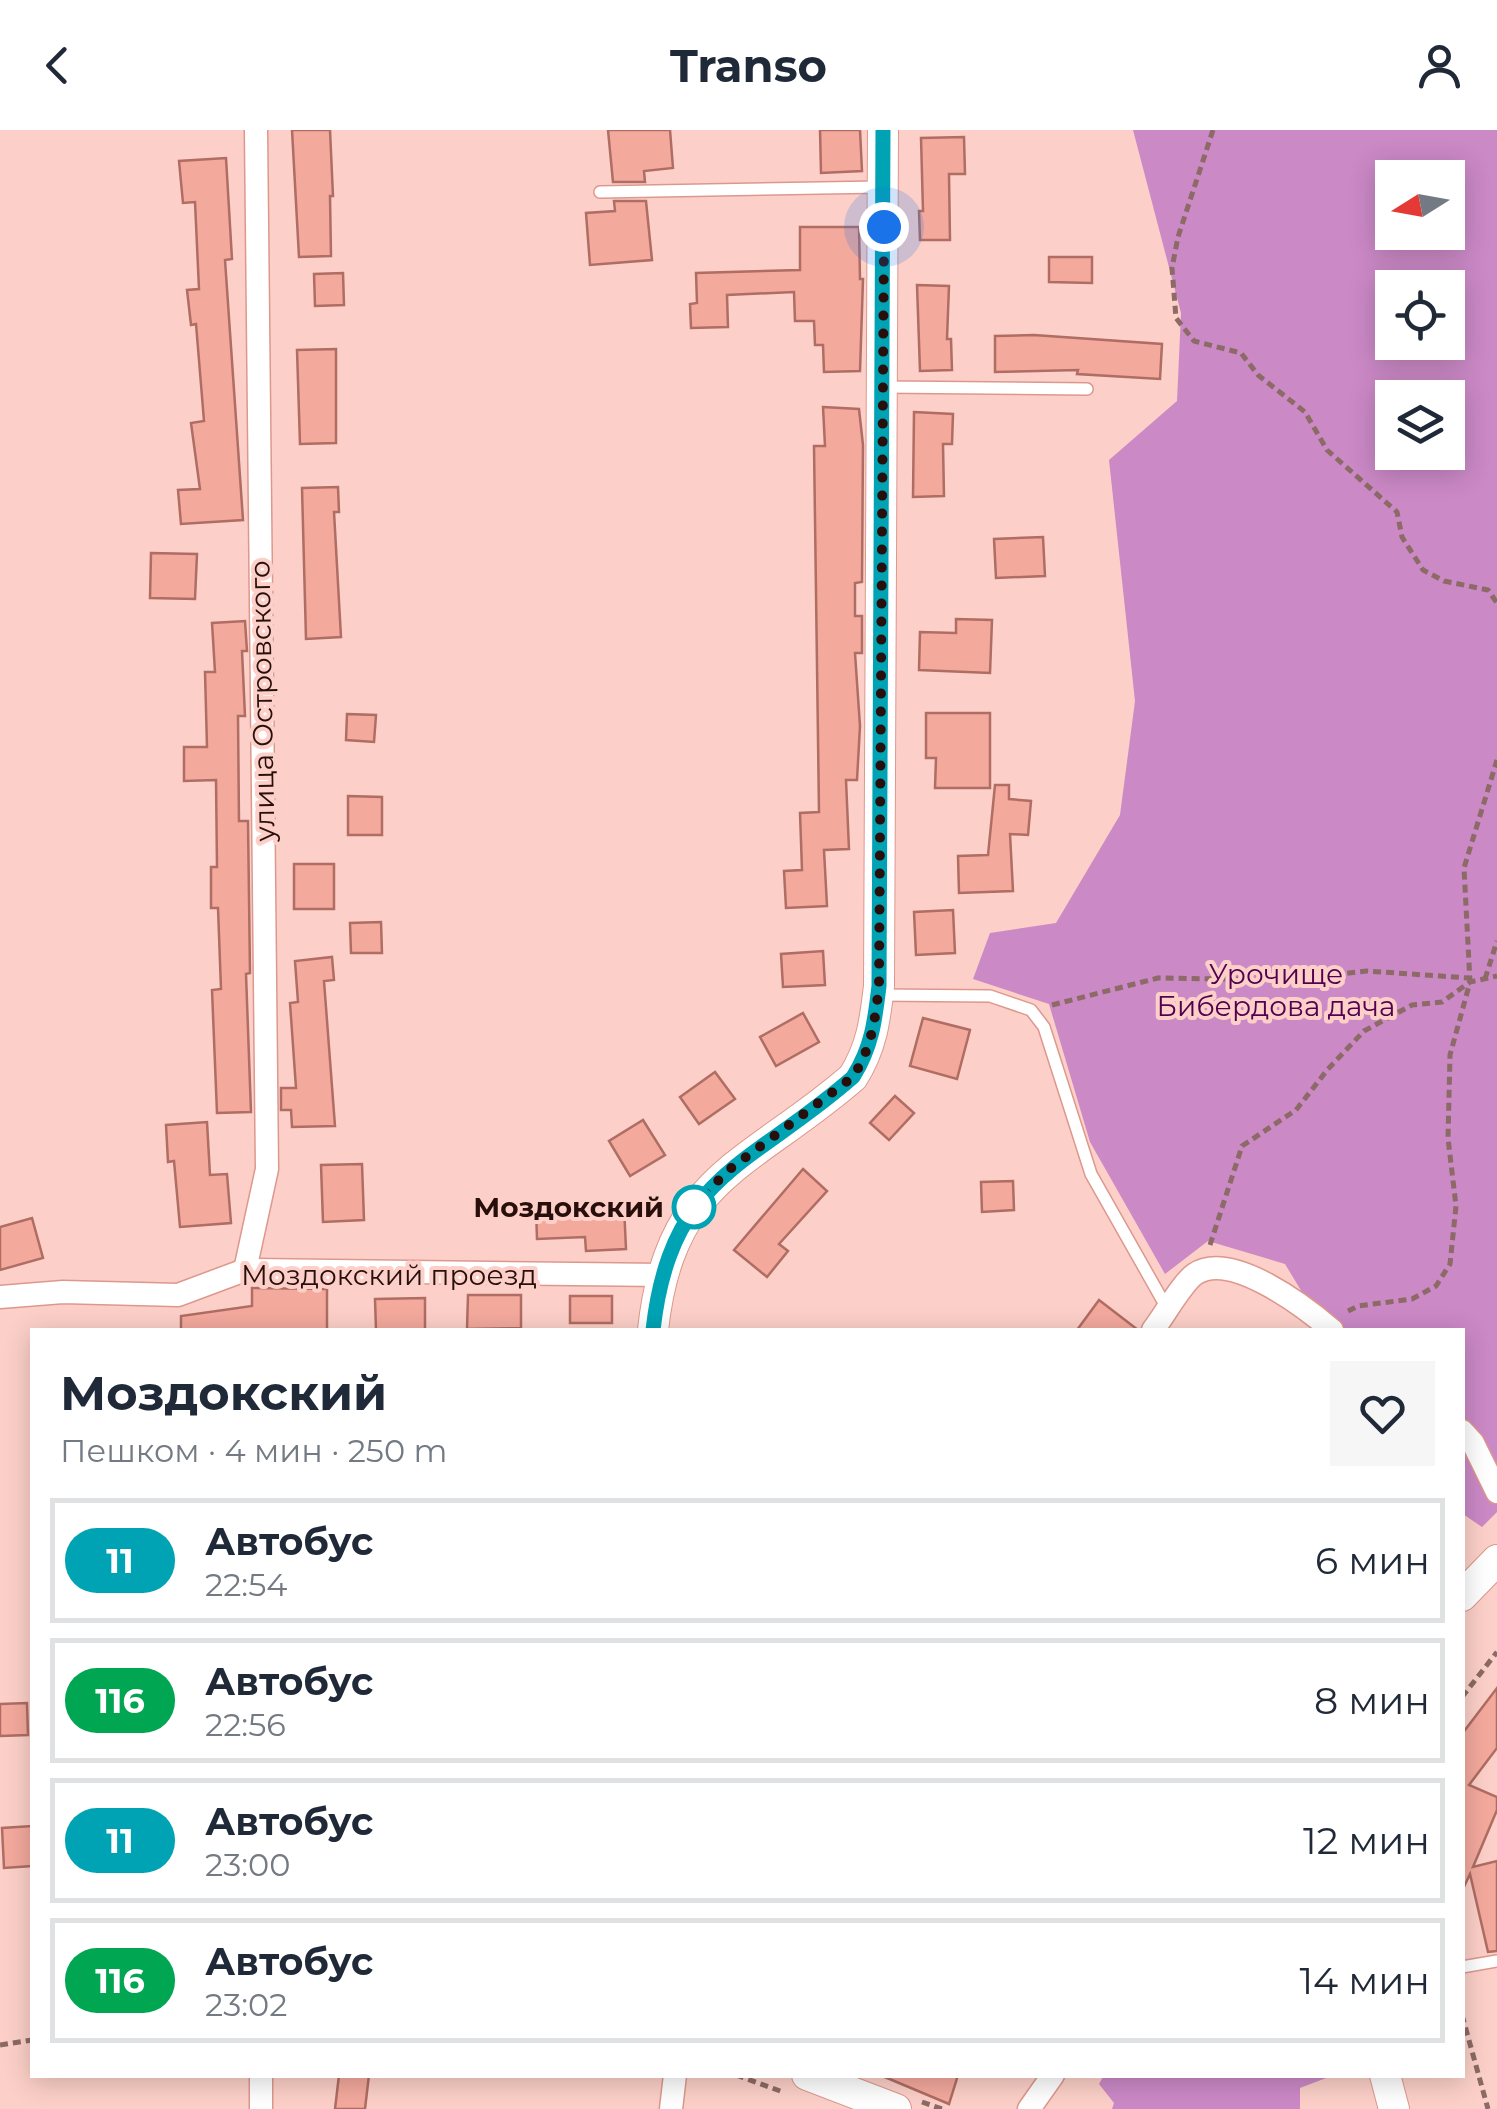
<!DOCTYPE html>
<html lang="ru">
<head>
<meta charset="utf-8">
<style>
  body { margin:0; font-family:Montserrat,sans-serif; background:#f6f6f7; color:#1f2937; height:100vh; display:flex; flex-direction:column; font-size:38px; white-space:nowrap }
  * { box-sizing:border-box; margin:0 }
  p { font-size:32px; color:#747a83 }
  .icon { flex:none; width:55px; height:55px; fill:none; stroke:currentColor; stroke-width:2; stroke-linecap:round; stroke-linejoin:round }
  .map { position:relative; flex:1; overflow:hidden }
  .drawer { position:absolute; left:30px; top:1198px; width:1435px; height:750px; display:flex; flex-direction:column; background:#fff; border-radius:0px; box-shadow:0 5px 25px #0003 }
  .drawer>* { flex:none }
  .badge { padding:0 20px; border-radius:32px; font-size:35px; line-height:65px }
  .needle { width:65px; rotate:259deg }
  .fabs { position:absolute; left:1375px; top:30px; display:grid; gap:20px }
  .fabs a { display:grid; place-items:center; width:90px; height:90px; border-radius:0px; background:#fff; box-shadow:0 5px 25px #0003; font-size:50px }
  .you { position:absolute; width:50px; height:50px; margin:-25px; border:8px solid #fff; border-radius:50%; background:#1a73e8; box-shadow:0 0 0 15px #1a73e833 }
  .map>.badge { position:absolute; translate:-50% -50%; box-shadow:0 0 0 5px #fff }
  .round { display:grid; place-items:center; flex:none; width:105px; height:105px; border-radius:0px; background:#f6f6f7 }
  .head { display:flex; align-items:center; justify-content:space-between; height:170px; padding:0 30px }
  h1 { font-size:48px; font-weight:700; line-height:75px }
  ul { padding:0; list-style:none }
  li { display:flex; align-items:center; gap:30px; height:125px; margin:0 20px 15px; padding:0 10px; border:5px solid #e0e1e3; border-radius:0px }
  li div { flex:1 }
  li b { display:block; font-size:38px }
  li em { font-style:normal }
  li .badge { min-width:110px; font-weight:700; text-align:center }
  header { display:flex; justify-content:space-between; align-items:center; height:130px; padding:0 30px; background:#fff; font-size:45px; font-weight:700 }
  .map>svg:first-child { display:block }
  .forest { fill:#cb89c6; fill-rule:evenodd }
  .building { fill:#f4a99d; stroke:#af6d63; stroke-width:2.5 }
  .lines { fill:none; stroke-linecap:round; stroke-linejoin:round }
  .service-casing { stroke:#dd988d; stroke-width:14 }
  .minor-casing { stroke:#dd988d; stroke-width:25 }
  .tertiary-casing { stroke:#dd988d; stroke-width:32 }
  .path { stroke:#8c6a65; stroke-width:5; stroke-dasharray:8 5; stroke-linecap:butt }
  .service { stroke:#fff; stroke-width:11 }
  .minor { stroke:#fff; stroke-width:22 }
  .tertiary { stroke:#fff; stroke-width:30 }
  .line-casing { stroke:#fff; stroke-width:22 }
  .line { stroke:#00a3b4; stroke-width:15 }
  .walk { stroke:#280f0c; stroke-width:10; stroke-dasharray:0 18 }
  .stop-dot { fill:#fff; stroke:#00a3b4; stroke-width:5 }
  .labels { text-anchor:middle; dominant-baseline:central; stroke-width:8; stroke-linejoin:round; paint-order:stroke }
  .street-label { font-size:28px; fill:#280f0c; stroke:#fcd0c8 }
  .park-label { font-size:28px; fill:#530051; stroke:#fcd0c8 }
  .stop-label { font-size:28px; font-weight:bold; fill:#280f0c; stroke:#fcd0c8; text-anchor:end }
</style>
</head>
<body>
<header><svg class="icon" aria-label="back" viewBox="0 0 24 24"><path d="M15 5l-7 7 7 7"/></svg>Transo<svg class="icon" aria-label="person" viewBox="0 0 24 24"><circle cx="12" cy="8" r="4"/><path d="M4 21q1-7 8-7t8 7"/></svg></header>
<div class="map">
<svg width="1497" height="1979" viewBox="0 0 1497 1979">
  <rect width="100%" height="100%" fill="#fcd0c8"/>
  <!-- forest -->
  <g class="forest">
    <path d="M1133,0H1497V1382L1482,1397L1463,1384L1462,1200H1325L1285,1134L1208,1111L1165,1144L1090,1012L1049,874L973,849L990,803L1056,793L1120,685L1135,571L1109,330L1177,271L1181,183ZM1392,48H1448V102H1392ZM1392,158H1448V212H1392ZM1392,268H1448V322H1392Z"/>
    <polygon points="1104,1945 1334,1945 1300,1958 1300,1979 1112,1979 1114,1973 1099,1954"/>
  </g>
  <!-- building -->
  <g class="building">
    <polygon points="292,0 330,0 333,66 330,66 331,126 299,127"/>
    <polygon points="608,0 670,0 673,38 644,41 645,52 613,52"/>
    <polygon points="820,0 860,0 862,41 821,43"/>
    <polygon points="964,7 965,44 949,44 950,110 920,110 919,81 923,81 921,8"/>
    <polygon points="226,28 232,129 225,130 243,390 181,394 178,360 200,359 191,293 204,291 196,194 191,195 187,160 199,159 195,72 183,73 179,31"/>
    <polygon points="614,71 646,71 652,130 590,135 586,83 615,81"/>
    <polygon points="800,97 859,97 860,149 863,149 860,241 824,242 823,215 815,215 814,191 795,191 794,162 727,165 728,197 691,198 690,174 697,173 696,143 800,140"/>
    <polygon points="1049,127 1092,127 1092,153 1049,152"/>
    <polygon points="343,143 344,175 315,176 314,144"/>
    <polygon points="917,155 949,156 947,209 951,209 952,240 920,241"/>
    <polygon points="1034,205 1162,214 1160,249 1077,244 1078,240 995,242 995,206"/>
    <polygon points="336,219 336,313 300,314 297,220"/>
    <polygon points="823,277 859,279 863,315 862,452 855,453 855,486 862,486 862,523 855,523 860,596 857,650 846,650 849,719 824,720 827,776 786,778 784,741 802,740 800,683 819,682 814,316 825,316"/>
    <polygon points="914,282 953,284 952,314 943,314 944,366 913,367"/>
    <polygon points="338,357 339,382 334,382 341,507 306,509 302,358"/>
    <polygon points="1043,407 1045,446 996,448 994,409"/>
    <polygon points="151,423 197,424 195,469 150,468"/>
    <polygon points="956,489 992,490 990,543 919,540 920,502 956,503"/>
    <polygon points="245,491 247,521 242,521 245,586 238,586 239,691 248,691 250,843 246,844 251,982 217,983 212,860 221,859 218,778 211,778 211,737 217,737 216,650 184,651 184,617 207,617 205,542 215,542 212,493"/>
    <polygon points="926,583 990,583 990,658 935,658 936,628 926,628"/>
    <polygon points="347,584 376,585 374,612 346,610"/>
    <polygon points="995,655 1009,655 1009,669 1031,671 1028,705 1010,704 1013,761 959,763 958,726 988,725"/>
    <polygon points="348,666 382,667 382,705 348,705"/>
    <rect x="294" y="734" width="40" height="45"/>
    <polygon points="953,780 955,823 916,825 914,782"/>
    <polygon points="381,792 382,823 351,823 350,793"/>
    <polygon points="823,821 825,855 783,857 781,824"/>
    <polygon points="332,827 334,850 324,851 335,996 292,997 291,980 281,980 281,958 296,958 290,873 298,872 295,831"/>
    <polygon points="803,883 819,912 776,936 760,907"/>
    <polygon points="923,888 970,900 957,949 910,936"/>
    <polygon points="715,942 735,969 699,994 680,967"/>
    <polygon points="895,966 914,983 889,1010 870,993"/>
    <polygon points="643,990 665,1025 630,1046 609,1011"/>
    <polygon points="207,992 210,1045 227,1044 231,1093 180,1097 174,1031 168,1032 166,995"/>
    <polygon points="362,1034 364,1090 323,1092 321,1035"/>
    <polygon points="803,1039 827,1061 779,1114 788,1121 767,1147 734,1120"/>
    <polygon points="1013,1051 1014,1080 982,1082 981,1052"/>
    <polygon points="624,1076 626,1119 586,1121 585,1107 537,1109 536,1079"/>
    <polygon points="32,1088 43,1128 0,1140 0,1097"/>
    <polygon points="252,1158 327,1159 327,1200 181,1200 181,1186 252,1176"/>
    <polygon points="468,1165 521,1165 521,1198 467,1199"/>
    <rect x="570" y="1166" width="42" height="27"/>
    <polygon points="425,1168 425,1200 376,1200 375,1169"/>
    <polygon points="1099,1170 1138,1200 1077,1200"/>
    <polygon points="1497,1558 1497,1618 1469,1655 1497,1667 1497,1680 1473,1737 1497,1731 1497,1821 1488,1822 1470,1744 1462,1761 1462,1604"/>
    <polygon points="27,1573 28,1605 0,1606 0,1574"/>
    <polygon points="32,1696 32,1736 4,1738 2,1698"/>
    <polygon points="339,1945 369,1945 365,1979 335,1979"/>
    <polygon points="880,1945 958,1945 949,1974"/>
  </g>
  <g class="lines">
    <defs>
      <g id="service">
        <polyline points="600,62 880,57"/>
        <polyline points="883,257 1087,259"/>
        <polyline points="880,865 990,866 1031,880 1044,897 1091,1044 1168,1180"/>
        <polyline points="1462,1837 1497,1831"/>
      </g>
      <g id="minor">
        <polyline points="245,1140 267,1039 256,0"/>
        <polyline points="0,1167 63,1162 178,1165 245,1140 663,1145"/>
        <path d="M1153,1200C1164,1186 1182,1153 1195,1144C1231,1120 1305,1177 1332,1200"/>
        <polyline points="1462,1301 1473,1313 1497,1362"/>
        <polyline points="261,1979 261,1945"/>
        <polyline points="671,1979 675,1945"/>
        <polyline points="1029,1979 1053,1945"/>
      </g>
      <g id="tertiary">
        <path d="M653,1200C670,1044 751,1036 853,947C872,917 875,890 879,856L883,0"/>
        <polyline points="1462,1466 1497,1430"/>
        <polyline points="807,1945 896,1979"/>
        <polyline points="1385,1945 1394,1979"/>
      </g>
    </defs>
    <!-- service casing -->
    <use href="#service" class="service-casing"/>
    <!-- minor casing -->
    <use href="#minor" class="minor-casing"/>
    <!-- tertiary casing -->
    <use href="#tertiary" class="tertiary-casing"/>
    <!-- path -->
    <g class="path">
      <polyline points="1213,0 1178,107 1172,138 1176,188 1194,211 1241,223 1258,245 1305,282 1327,320 1397,382 1402,407 1423,440 1444,451 1488,460 1497,473"/>
      <polyline points="1485,849 1497,811"/>
      <polyline points="1052,875 1158,848 1285,850 1367,841 1469,848"/>
      <polyline points="1210,1115 1242,1016 1296,980 1328,939 1364,901 1412,875 1442,872 1470,852 1497,846"/>
      <polyline points="1348,1181 1358,1176 1412,1169 1436,1156 1450,1134 1456,1076 1448,1008 1450,925 1470,852 1464,738 1497,630"/>
      <polyline points="1462,1567 1497,1522"/>
      <polyline points="1462,1885 1488,1979"/>
      <polyline points="0,1915 32,1910"/>
      <polyline points="736,1945 783,1962"/>
      <polyline points="922,1972 942,1979"/>
    </g>
    <!-- service -->
    <use href="#service" class="service"/>
    <!-- minor -->
    <use href="#minor" class="minor"/>
    <!-- tertiary -->
    <use href="#tertiary" class="tertiary"/>
  </g>
  <g class="lines">
    <defs>
      <path id="line" d="M653,1200C671,1043 751,1037 853,947C872,917 875,890 879,856L883,0"/>
    </defs>
    <!-- line casing -->
    <use href="#line" class="line-casing"/>
    <!-- line -->
    <use href="#line" class="line"/>
    <!-- walk -->
    <path class="walk" d="M694,1077L726,1042L853,947C872,917 875,890 879,856L884,97"/>
  </g>
  <!-- markers -->
  <circle class="stop-dot" cx="694" cy="1077" r="20"/>
  <g class="labels">
    <!-- street labels -->
    <g class="street-label">
      <text transform="translate(262 571) rotate(-91)">улица Островского</text>
      <text x="389" y="1145">Моздокский проезд</text>
    </g>
    <!-- park labels -->
    <g class="park-label">
      <text x="1276" y="844">Урочище<tspan x="1276" dy="32">Бибердова дача</tspan></text>
    </g>
    <!-- stop labels -->
    <g class="stop-label">
      <text x="664" y="1077">Моздокский</text>
    </g>
  </g>
</svg>
<div class="fabs">
<a><svg class="needle" viewBox="-14 -14 28 28"><path d="M0-13l5 13h-10z" fill="#e53935"/><path d="M0 13l5-13h-10z" fill="#747a83"/></svg></a>
<a><svg class="icon" aria-label="locate" viewBox="0 0 24 24"><circle cx="12" cy="12" r="6"/><path d="M12 2v4M12 18v4M2 12h4M18 12h4"/></svg></a>
<a><svg class="icon" aria-label="layers" viewBox="0 0 24 24"><path d="M12 4l9 5-9 5-9-5zM3 14l9 5 9-5"/></svg></a>
</div>
<div class="you" style="left:884px;top:97px"></div>
<section class="drawer">
<div class="head"><div><h1>Моздокский</h1><p>Пешком · 4 мин · 250 m</p></div><a class="round"><svg class="icon" aria-label="heart" viewBox="0 0 24 24"><path d="M12 20l-8-8c-3-5 5-10 8-4 3-6 11-1 8 4z"/></svg></a></div>
<ul>
<li><span class="badge" style="background:#00a3b4;color:#fff">11</span><div><b>Автобус</b><p>22:54</p></div><em>6 мин</em></li>
<li><span class="badge" style="background:#00a651;color:#fff">116</span><div><b>Автобус</b><p>22:56</p></div><em>8 мин</em></li>
<li><span class="badge" style="background:#00a3b4;color:#fff">11</span><div><b>Автобус</b><p>23:00</p></div><em>12 мин</em></li>
<li><span class="badge" style="background:#00a651;color:#fff">116</span><div><b>Автобус</b><p>23:02</p></div><em>14 мин</em></li>
</ul>
</section>
</div>
</body>
</html>
